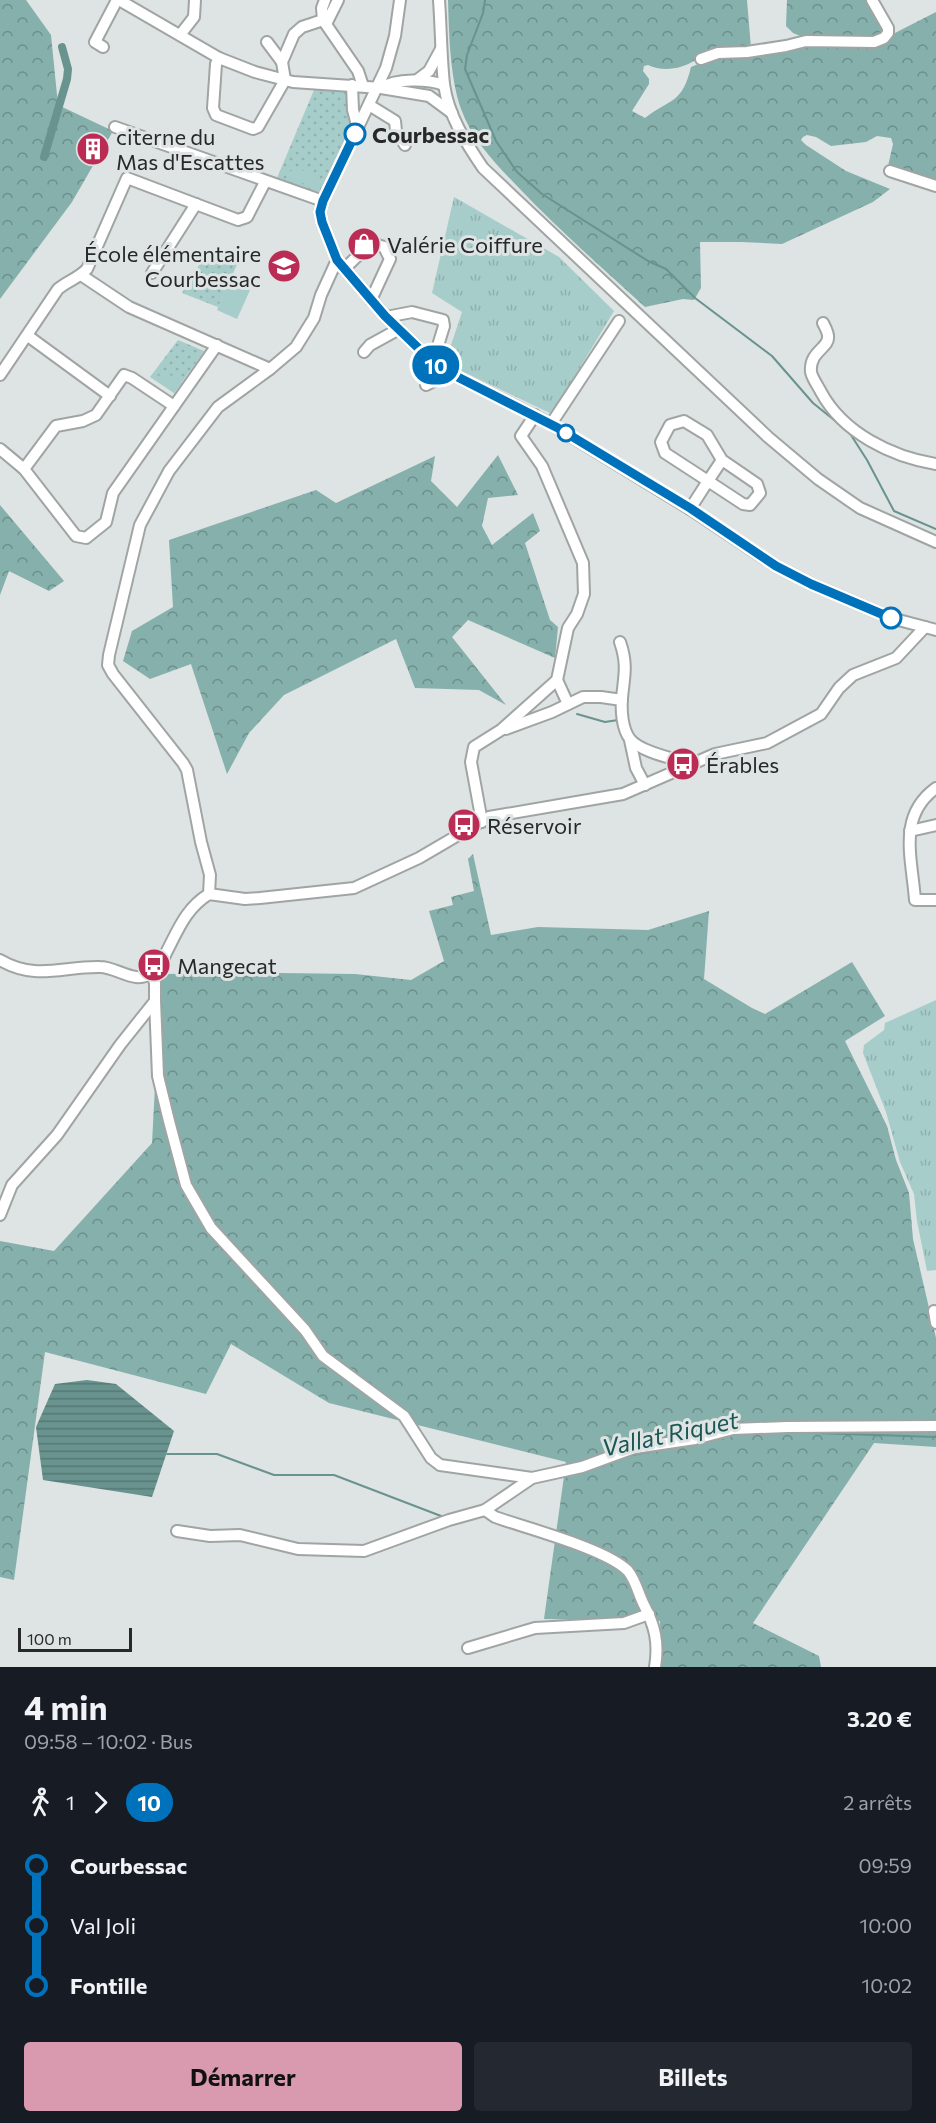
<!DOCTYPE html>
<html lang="fr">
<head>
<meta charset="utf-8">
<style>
  body { margin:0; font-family:Commissioner,sans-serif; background:#242831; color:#f1f3f6; height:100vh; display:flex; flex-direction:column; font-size:22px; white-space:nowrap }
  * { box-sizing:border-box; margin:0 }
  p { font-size:20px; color:#9ea1a6 }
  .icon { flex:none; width:33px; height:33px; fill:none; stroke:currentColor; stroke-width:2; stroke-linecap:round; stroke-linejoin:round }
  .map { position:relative; height:1667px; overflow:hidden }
  .drawer { display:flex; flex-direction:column; background:#171b24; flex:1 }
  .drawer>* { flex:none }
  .badge { padding:0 12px; border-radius:20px; font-size:21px; line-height:39px }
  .scale { position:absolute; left:18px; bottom:15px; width:114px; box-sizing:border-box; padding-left:6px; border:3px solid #272928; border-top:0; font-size:16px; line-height:21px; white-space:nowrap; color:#272928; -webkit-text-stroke:4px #dee3e3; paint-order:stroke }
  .map>.badge { position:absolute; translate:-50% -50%; box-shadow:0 0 0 3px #fff }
  .legs { display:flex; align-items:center; gap:9px; height:66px; padding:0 24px; font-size:20px }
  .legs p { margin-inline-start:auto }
  .headline { display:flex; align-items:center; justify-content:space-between; height:102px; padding:0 24px }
  h1 { font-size:33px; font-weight:700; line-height:45px }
  .cta { display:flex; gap:12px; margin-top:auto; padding:12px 24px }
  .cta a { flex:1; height:69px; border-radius:6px; background:#d999ae; color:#111; font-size:24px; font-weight:700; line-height:69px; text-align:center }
  .cta a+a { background:#242831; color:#f1f3f6 }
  ul { padding:0 24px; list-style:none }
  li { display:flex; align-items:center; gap:21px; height:60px; font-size:22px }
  li i { display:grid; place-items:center; width:9px; height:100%; margin:0 8px; background:currentColor }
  li i::after { content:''; width:15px; height:15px; margin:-8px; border:4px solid; border-radius:50%; background:#171b24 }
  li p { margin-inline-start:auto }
  li:first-child i { background:linear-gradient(#0000 50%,currentColor 0) }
  li:last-child i { background:linear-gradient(currentColor 50%,#0000 0) }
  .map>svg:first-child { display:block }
  .grass { fill:url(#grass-tufts) }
  .forest { fill:url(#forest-crowns) }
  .park { fill:url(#park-dots) }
  .pitch { fill:#a6cdca }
  .water { fill:url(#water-rules) }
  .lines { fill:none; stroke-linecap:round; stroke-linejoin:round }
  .stream { stroke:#68938f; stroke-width:2 }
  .canal { stroke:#68938f; stroke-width:8 }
  .minor-casing { stroke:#a0a5a4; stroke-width:14 }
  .minor { stroke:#fff; stroke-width:10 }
  .line-1-casing { stroke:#fff; stroke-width:14 }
  .line-1 { stroke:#0072bc; stroke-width:9 }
  .stop-1-dot { fill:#fff; stroke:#0072bc; stroke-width:3 }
  .labels { text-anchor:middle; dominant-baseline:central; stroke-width:6; stroke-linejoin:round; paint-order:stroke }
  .stop-label { font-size:22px; font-weight:bold; fill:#272928; stroke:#dee3e3; text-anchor:start }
  .poi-label { font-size:22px; fill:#272928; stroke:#dee3e3; text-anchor:start }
  .water-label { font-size:24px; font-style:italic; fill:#1b5754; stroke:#dee3e3 }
</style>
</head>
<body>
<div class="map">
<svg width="936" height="1667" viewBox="0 0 936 1667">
  <defs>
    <pattern id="grass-tufts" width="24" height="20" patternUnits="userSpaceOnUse" patternTransform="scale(1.5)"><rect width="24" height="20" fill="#a6cdca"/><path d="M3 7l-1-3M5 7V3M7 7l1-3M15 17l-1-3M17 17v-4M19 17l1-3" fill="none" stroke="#8fb0ae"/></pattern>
    <pattern id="forest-crowns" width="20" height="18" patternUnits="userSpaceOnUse" patternTransform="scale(1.5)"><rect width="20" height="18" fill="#85b0ac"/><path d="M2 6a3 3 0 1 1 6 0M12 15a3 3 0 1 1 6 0" fill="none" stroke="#6d8f8c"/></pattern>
    <pattern id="park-dots" width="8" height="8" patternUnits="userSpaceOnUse" patternTransform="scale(1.5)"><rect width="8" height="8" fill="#a6cdca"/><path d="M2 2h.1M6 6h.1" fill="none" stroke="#8fb0ae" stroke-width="1.8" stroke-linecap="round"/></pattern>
    <pattern id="water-rules" width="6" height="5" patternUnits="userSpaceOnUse" patternTransform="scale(1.5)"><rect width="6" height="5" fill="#68938f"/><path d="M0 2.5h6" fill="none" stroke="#567875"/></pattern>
  </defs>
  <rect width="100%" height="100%" fill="#dee3e3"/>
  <!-- grass -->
  <g class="grass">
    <polygon points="454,197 559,257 614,311 552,414 445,363 462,312 432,293"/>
    <polygon points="936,1000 936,1270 927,1271 917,1221 914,1194 900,1162 886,1112 863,1053 864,1045 884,1030 885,1023"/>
  </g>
  <!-- forest -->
  <g class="forest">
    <polygon points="0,0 26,0 51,35 58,105 113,131 72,202 0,299"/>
    <path d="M448,0H747L751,48H717L706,50C693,67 667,74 648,65L644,66L643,71L649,79V84L632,111L645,118C671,98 682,104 691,67L718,56L806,43L863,45L893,34L936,12V182L888,166L893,144L891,138L877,136L866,142L831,146L816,137L807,135L803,137L801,140L806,145L846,171L890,189L873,202L782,244L741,242H700L701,288L694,300L683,299L645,307C602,268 558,229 518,187C496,164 472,140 461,109C450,78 449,34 448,0Z"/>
    <polygon points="787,0 869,0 884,24 883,35 874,37 803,37 793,33 786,26"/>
    <polygon points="498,455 518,495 488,498 482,526 492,545 533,513 540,531 525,543 550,620 558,627 555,658 468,620 452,637 506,705 479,690 415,688 396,639 284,695 249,733 227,774 191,664 150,679 123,661 132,631 173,607 169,540 316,490 336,503 435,456 431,481 457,507"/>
    <polygon points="0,505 64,581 49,591 9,571 0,595"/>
    <polygon points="473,854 491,935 538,927 648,930 709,911 704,979 752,1008 765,1014 852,962 885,1016 845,1041 887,1126 896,1160 909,1193 913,1239 936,1338 936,1447 874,1443 753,1623 819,1656 821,1667 661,1667 660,1621 544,1619 566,1462 329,1403 231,1344 206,1394 45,1352 14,1580 0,1577 0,1241 54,1251 152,1143 161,974 279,973 355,974 411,980 444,961 429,911 453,905 451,897 474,891 468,859"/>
  </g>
  <!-- park -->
  <g class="park">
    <polygon points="345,89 347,92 353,125 323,191 318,193 277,178 314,90"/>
    <polygon points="209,249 239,260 218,307 182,293"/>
    <polygon points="178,340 204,351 174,393 150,377"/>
  </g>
  <!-- pitch -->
  <g class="pitch">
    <polygon points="295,168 318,175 318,183 312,187 288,177 289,172"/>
    <polygon points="229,281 250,290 237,319 217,310"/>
    <polygon points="163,370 182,383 174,393 156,380"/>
  </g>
  <!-- water -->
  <polygon class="water" points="87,1380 116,1384 174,1431 152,1497 43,1480 36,1427 55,1384"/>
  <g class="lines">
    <!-- stream -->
    <g class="stream">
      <polyline points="485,0 483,13 467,55 465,69 496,141 517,172 542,194 648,261 666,269 695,298 772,356 813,403 849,432 867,460 894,511 936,529"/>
      <polyline points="577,714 605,722 618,720"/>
      <polyline points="784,1432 936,1437"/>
      <polyline points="167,1454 217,1454 274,1475 334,1475 441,1516 447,1516"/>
      <polyline points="622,1457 669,1448"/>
    </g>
    <!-- canal -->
    <polyline class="canal" points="44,157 67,79 68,69 62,47"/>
    <defs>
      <g id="minor">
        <polyline points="119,0 219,58 255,72 293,82 381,88 429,96 452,113"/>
        <polyline points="400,0 395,36 386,68 323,201 320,212 322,222 337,260 386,317 438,367 551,424 690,509 776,566 811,584 891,618 936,630"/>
        <path d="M439,0C441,28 441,56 444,84C448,115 466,143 483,168L768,437L818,479L860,508L936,542"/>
        <polyline points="323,20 358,71 363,86"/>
        <polyline points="323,20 322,8 325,0"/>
        <polyline points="326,24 338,0"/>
        <polyline points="180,35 194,17 195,0"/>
        <polyline points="267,42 282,62"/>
        <polyline points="103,47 95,42 117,0"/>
        <polyline points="219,58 216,64 213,108 216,115 253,129 258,127 285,80 282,62 294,34 302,27 323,20"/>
        <polyline points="701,59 718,53 747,52 786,46 806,41 874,42 884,38 888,33 888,28 872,0"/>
        <polyline points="417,80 429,71 441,49"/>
        <polyline points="352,85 353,110 358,129"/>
        <path d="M381,88C396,78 428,79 444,85"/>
        <polyline points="369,105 395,121 396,131 405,145"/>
        <polyline points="115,127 323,201"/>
        <polyline points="890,171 936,186"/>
        <polyline points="344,269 371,243 384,247 390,259 371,300"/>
        <polyline points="152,273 196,204"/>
        <polyline points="81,275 129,307 270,369"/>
        <polyline points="386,317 412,312 443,320 444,326 433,362"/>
        <path d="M823,323C825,327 828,332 828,336C830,348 809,351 811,372C812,378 818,386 821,392C843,433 892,457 936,464"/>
        <polyline points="28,336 110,396"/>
        <polyline points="364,352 370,345 399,329"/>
        <path d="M0,375L58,289C67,281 79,278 87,269L127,178L238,220L247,217L265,182"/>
        <polyline points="426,385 449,373"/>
        <polyline points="551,424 619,321"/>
        <polyline points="0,449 24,469 76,536 86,538 106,522 113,493 217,345"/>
        <polyline points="24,469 56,426 83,421 96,415 124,375 132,378 174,406"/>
        <polyline points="690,509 708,481 665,453 661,442 670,425 684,421 707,435 722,460 708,481 743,504 750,505 760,493 757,484 722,460"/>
        <path d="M620,642C628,665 624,676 622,698C621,710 622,729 630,739C640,752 676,759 691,764"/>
        <polyline points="557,680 568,704"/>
        <polyline points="506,729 552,712 583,697 601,697 622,700"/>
        <polyline points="630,740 636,768 645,785"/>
        <path d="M936,788C897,816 912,858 915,900H936"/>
        <polyline points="482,822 471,762 474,747 501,730 557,680 568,628 577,614 584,594 583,563 542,466 521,436 535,415"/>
        <polyline points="910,831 936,825"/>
        <polyline points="209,894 210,875 201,842 187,770 183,763 113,674 108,665 109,655 140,525 169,471 218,407 270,369 296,347 314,318 321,295 337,260"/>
        <path d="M0,960C36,981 63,966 100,967C118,967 135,986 153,972C160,968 163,960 166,953C178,930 186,908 209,894L245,899L260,898L354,888L419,858L489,817L623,794L715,754L767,743L821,714L839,688L853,675L896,658L925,627"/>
        <polyline points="155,1001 158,1076 169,1121 186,1185 211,1228 305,1330 323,1356 404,1416 431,1458 440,1465 532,1478"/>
        <polyline points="0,1215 12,1185 57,1135 120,1045 155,1001 155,983 152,974"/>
        <polyline points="934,1311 936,1323"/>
        <path d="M485,1510L495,1517C526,1528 607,1549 628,1571C636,1581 638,1593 644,1605C655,1626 659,1643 655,1667"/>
        <polyline points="177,1531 210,1536 240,1535 298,1549 364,1551 449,1520 485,1510 532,1478 582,1467 634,1448 695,1439 733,1429 787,1427 936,1426"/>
        <polyline points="468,1648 535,1628 624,1623 649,1614"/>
      </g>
    </defs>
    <!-- minor casing -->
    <use href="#minor" class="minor-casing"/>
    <!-- minor -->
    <use href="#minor" class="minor"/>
  </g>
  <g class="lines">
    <defs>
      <polyline id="line-1" points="355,134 323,201 320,212 322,222 337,260 385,316 438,367 558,428 690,508 776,566 811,584 891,618"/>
    </defs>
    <!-- line-1 casing -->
    <use href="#line-1" class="line-1-casing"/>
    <!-- line-1 -->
    <use href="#line-1" class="line-1"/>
  </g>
  <!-- icons -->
  <defs>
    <symbol id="building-disc" viewBox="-11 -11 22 22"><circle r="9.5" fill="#bb2c55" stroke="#dee3e3"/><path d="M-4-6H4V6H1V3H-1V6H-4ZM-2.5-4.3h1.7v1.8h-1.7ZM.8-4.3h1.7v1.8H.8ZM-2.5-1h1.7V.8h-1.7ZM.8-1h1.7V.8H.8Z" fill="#fff"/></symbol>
    <symbol id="shop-disc" viewBox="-11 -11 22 22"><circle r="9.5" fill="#bb2c55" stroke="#dee3e3"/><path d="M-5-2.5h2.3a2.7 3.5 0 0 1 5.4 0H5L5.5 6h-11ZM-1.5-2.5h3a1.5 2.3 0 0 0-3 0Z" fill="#fff"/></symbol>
    <symbol id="school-disc" viewBox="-11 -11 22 22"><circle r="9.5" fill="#bb2c55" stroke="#dee3e3"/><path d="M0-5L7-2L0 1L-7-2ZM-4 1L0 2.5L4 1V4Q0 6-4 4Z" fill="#fff"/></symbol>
    <symbol id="bus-disc" viewBox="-11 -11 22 22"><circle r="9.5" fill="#bb2c55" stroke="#dee3e3"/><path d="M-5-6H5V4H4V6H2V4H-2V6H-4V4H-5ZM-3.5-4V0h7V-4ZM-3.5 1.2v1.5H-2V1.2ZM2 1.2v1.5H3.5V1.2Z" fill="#fff"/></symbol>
  </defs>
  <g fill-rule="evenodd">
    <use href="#building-disc" x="74" y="130" width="38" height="38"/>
    <use href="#shop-disc" x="345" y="225" width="38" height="38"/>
    <use href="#school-disc" x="265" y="247" width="38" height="38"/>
    <use href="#bus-disc" x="664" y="745" width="38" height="38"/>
    <use href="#bus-disc" x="445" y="806" width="38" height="38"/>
    <use href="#bus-disc" x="135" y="946" width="38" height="38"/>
  </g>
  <!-- markers -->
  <g class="stop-1-dot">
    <circle cx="355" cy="134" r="10"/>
    <circle cx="566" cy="433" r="8"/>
    <circle cx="891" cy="618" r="10"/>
  </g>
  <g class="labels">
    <!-- stop labels -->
    <g class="stop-label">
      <text x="372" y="134">Courbessac</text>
    </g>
    <!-- poi labels -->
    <g class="poi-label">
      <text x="116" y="136">citerne du<tspan x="116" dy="25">Mas d'Escattes</tspan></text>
      <text x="387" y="244">Valérie Coiffure</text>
      <text x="261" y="253" text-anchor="end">École élémentaire<tspan x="261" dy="25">Courbessac</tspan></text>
      <text x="706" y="764">Érables</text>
      <text x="487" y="825">Réservoir</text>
      <text x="177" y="965">Mangecat</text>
    </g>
    <!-- water labels -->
    <g class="water-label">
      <text transform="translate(670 1433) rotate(-12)">Vallat Riquet</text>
    </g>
  </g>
</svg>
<div class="scale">100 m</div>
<b class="badge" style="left:436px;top:365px;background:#0072bc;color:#fff">10</b>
</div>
<section class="drawer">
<div class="headline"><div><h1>4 min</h1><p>09:58 – 10:02 · Bus</p></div><b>3.20 €</b></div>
<div class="legs"><svg class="icon" aria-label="walk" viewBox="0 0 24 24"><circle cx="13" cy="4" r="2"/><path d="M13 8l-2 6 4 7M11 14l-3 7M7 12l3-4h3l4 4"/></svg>1<svg class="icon" aria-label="forward" viewBox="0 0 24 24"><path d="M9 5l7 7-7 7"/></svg><b class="badge" style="background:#0072bc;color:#fff">10</b><p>2 arrêts</p></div>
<ul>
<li><i style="color:#0072bc"></i><b>Courbessac</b><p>09:59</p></li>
<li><i style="color:#0072bc"></i><span>Val Joli</span><p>10:00</p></li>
<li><i style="color:#0072bc"></i><b>Fontille</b><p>10:02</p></li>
</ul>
<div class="cta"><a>Démarrer</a><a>Billets</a></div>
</section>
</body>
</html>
